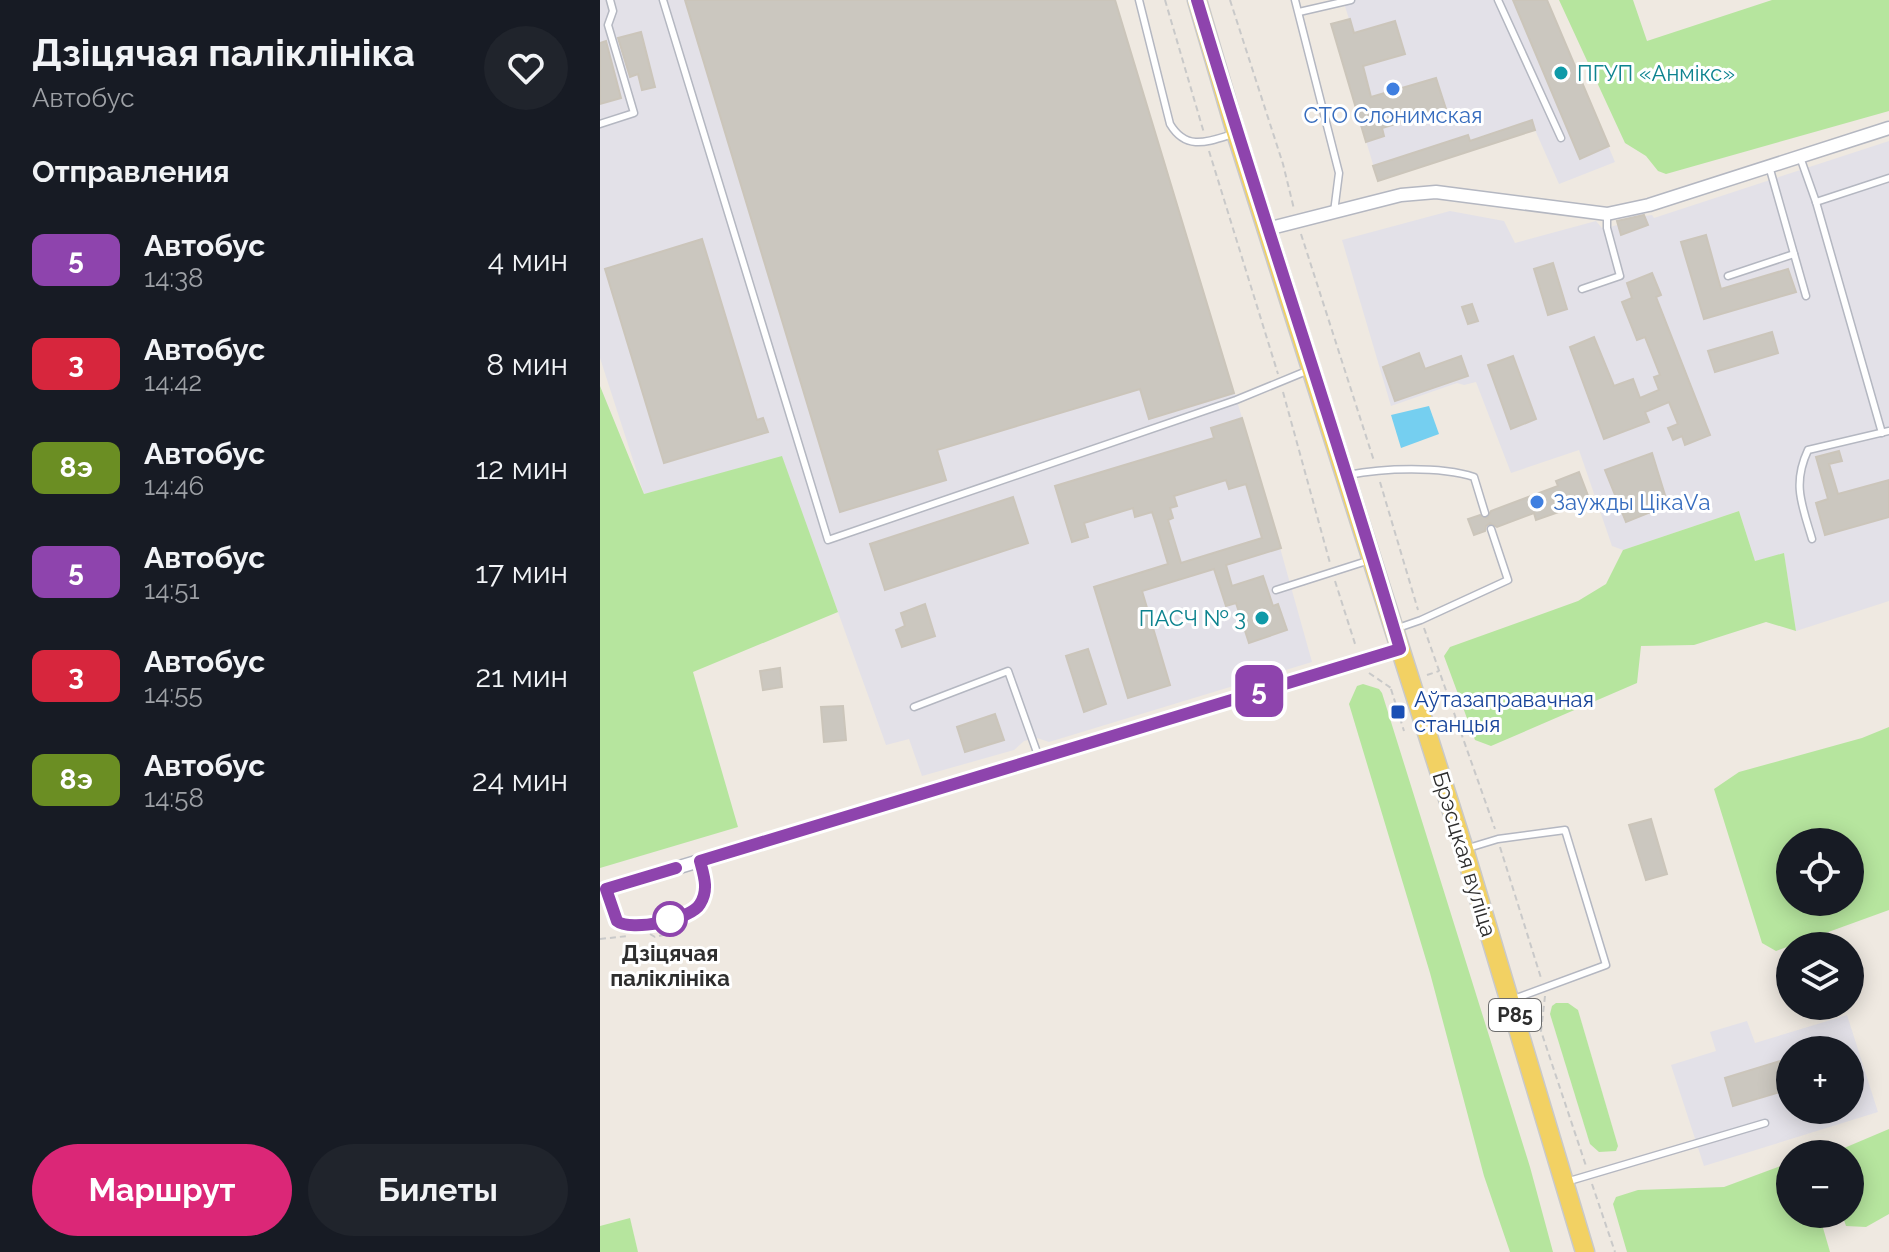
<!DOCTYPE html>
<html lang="ru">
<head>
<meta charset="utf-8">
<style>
  body { margin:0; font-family:Raleway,sans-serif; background:#20242c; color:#f1f3f6; height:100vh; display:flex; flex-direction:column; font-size:30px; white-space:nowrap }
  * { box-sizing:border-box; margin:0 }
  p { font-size:26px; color:#9ea1a6 }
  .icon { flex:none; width:44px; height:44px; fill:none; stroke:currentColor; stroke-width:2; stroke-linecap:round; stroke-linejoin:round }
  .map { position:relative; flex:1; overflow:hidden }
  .sheet { display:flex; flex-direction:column; background:#171b24; width:600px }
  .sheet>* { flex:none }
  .badge { padding:0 16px; border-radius:12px; font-size:28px; line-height:52px }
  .controls { position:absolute; left:1176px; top:828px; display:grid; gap:16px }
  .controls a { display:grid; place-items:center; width:88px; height:88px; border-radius:50%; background:#171b24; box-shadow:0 4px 20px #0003; font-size:40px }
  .map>.badge { position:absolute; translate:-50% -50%; box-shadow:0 0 0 4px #fff }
  h2 { padding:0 32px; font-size:30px; line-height:72px }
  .round { display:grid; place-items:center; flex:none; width:84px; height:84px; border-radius:42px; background:#20242c }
  .summary { display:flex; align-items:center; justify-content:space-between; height:136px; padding:0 32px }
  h1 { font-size:38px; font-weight:700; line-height:60px }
  .button { display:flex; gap:16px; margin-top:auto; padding:16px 32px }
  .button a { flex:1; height:92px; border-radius:48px; background:#db2777; color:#fff; font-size:32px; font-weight:700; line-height:92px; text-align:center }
  .button a+a { background:#20242c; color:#f1f3f6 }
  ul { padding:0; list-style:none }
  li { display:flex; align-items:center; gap:24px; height:104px; padding:0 32px }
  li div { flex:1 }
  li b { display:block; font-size:30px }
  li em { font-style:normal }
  li .badge { min-width:88px; font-weight:700; text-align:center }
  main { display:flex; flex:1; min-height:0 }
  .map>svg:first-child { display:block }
  .industrial { fill:#e3e1e8; fill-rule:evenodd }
  .green { fill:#b6e59e; fill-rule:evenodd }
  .water { fill:#75cff0 }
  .building { fill:#cbc7bf; stroke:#cbc5ba; stroke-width:2; fill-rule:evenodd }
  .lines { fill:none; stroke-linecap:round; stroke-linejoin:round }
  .service-casing { stroke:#b4b7c1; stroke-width:9 }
  .minor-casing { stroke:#b4b7c1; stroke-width:15 }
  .primary-casing { stroke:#c9c9c9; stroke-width:21 }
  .path { stroke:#c9c9c9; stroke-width:2; stroke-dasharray:6 4; stroke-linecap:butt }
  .service { stroke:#fff; stroke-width:6 }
  .minor { stroke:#fff; stroke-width:12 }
  .primary { stroke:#f2d163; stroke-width:18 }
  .line-casing { stroke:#fff; stroke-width:18 }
  .line { stroke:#8e44ad; stroke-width:12 }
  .culture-dot { fill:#0f9aa8; stroke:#fff; stroke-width:3 }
  .shop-dot { fill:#3f7fe0; stroke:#fff; stroke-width:3 }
  .transit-dot { fill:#1a4fb4; stroke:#fff; stroke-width:3 }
  .stop-dot { fill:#fff; stroke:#8e44ad; stroke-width:4 }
  .labels { text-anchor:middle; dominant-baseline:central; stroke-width:6; stroke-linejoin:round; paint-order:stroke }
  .shield { fill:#fff; stroke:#6d6d6d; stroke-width:2 }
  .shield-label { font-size:20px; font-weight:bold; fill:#2e2e2e }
  .culture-label { font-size:22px; fill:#0d838f; stroke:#fff; text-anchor:start }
  .shop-label { font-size:22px; fill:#366cbe; stroke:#fff }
  .transit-label { font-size:22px; fill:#164399; stroke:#fff; text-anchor:start }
  .street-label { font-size:22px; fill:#2e2e2e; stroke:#fff }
  .stop-label { font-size:22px; font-weight:bold; fill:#2e2e2e; stroke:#fff }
</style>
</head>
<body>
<main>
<section class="sheet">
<div class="summary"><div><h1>Дзіцячая паліклініка</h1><p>Автобус</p></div><a class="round"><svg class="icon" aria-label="heart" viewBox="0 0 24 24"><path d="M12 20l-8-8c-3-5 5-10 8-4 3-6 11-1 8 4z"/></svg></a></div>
<h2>Отправления</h2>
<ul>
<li><span class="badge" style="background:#8e44ad;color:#fff">5</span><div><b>Автобус</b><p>14:38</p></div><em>4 мин</em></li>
<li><span class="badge" style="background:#d7263d;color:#fff">3</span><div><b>Автобус</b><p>14:42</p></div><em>8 мин</em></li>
<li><span class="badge" style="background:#6b8e23;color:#fff">8э</span><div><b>Автобус</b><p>14:46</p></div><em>12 мин</em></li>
<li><span class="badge" style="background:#8e44ad;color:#fff">5</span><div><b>Автобус</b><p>14:51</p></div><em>17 мин</em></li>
<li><span class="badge" style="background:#d7263d;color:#fff">3</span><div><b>Автобус</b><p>14:55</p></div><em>21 мин</em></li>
<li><span class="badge" style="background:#6b8e23;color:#fff">8э</span><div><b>Автобус</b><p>14:58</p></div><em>24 мин</em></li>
</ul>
<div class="button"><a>Маршрут</a><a>Билеты</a></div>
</section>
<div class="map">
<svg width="1289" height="1252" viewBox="0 0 1289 1252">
  <rect width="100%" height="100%" fill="#efe9e1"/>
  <!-- industrial -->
  <g class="industrial">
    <polygon points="0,0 515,0 661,480 712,662 449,742 437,738 424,741 414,750 322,776 309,739 286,745 182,457 44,494 0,358"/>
    <polygon points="743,0 947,0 1015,162 959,184 935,130 778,181 731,24 749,19"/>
    <polygon points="1289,141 1289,601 1196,631 1184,554 1155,561 1139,511 1023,550 1012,546 979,450 911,473 876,382 864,385 857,383 791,406 742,240 850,211 904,221 915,243 996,221 1002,228 1007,228 1017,225 1017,221 1043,212 1045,216 1052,215 1054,218"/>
    <path d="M1247,1015L1278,1112L1104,1166L1071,1065L1116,1051L1110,1032L1147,1021L1155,1043ZM1190,1050H1250V1110H1190Z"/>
  </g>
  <!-- green -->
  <g class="green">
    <polygon points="959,0 1033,0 1047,41 1172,0 1289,0 1289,111 1066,174 1058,171 1046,156 1025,143"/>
    <polygon points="0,386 44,494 182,456 238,612 93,672 138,827 0,868"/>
    <polygon points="1139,511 1155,561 1184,553 1196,631 1166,622 1094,645 1041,646 1037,683 891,746 875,740 844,656 850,647 978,601 1006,584 1023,550"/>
    <polygon points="763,684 779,689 782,693 930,1167 953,1252 910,1252 884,1176 830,973 749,704 757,686"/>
    <path d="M1289,727V910L1176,951L1162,943L1114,789L1139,772L1262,738ZM1190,842H1250V902H1190Z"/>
    <polygon points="956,1003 968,1003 978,1010 1018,1146 1016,1151 999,1152 990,1144 950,1014 952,1006"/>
    <polygon points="1289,1129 1289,1214 1266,1227 1246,1226 1242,1214 1250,1214 1250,1154 1230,1154"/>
    <polygon points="1181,1166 1190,1169 1190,1214 1219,1214 1230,1252 1027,1252 1013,1204 1016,1197 1038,1190 1124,1187"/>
    <polygon points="30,1218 38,1252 0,1252 0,1226"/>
  </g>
  <!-- water -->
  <polygon class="water" points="829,406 839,434 801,448 791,415"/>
  <!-- building -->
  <g class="building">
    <polygon points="85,0 515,0 634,393 549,419 540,389 337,450 346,480 240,512"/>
    <polygon points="913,0 947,0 1009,146 980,159"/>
    <polygon points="750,19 754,33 795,21 805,54 763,66 771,97 836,78 846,109 782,128 784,136 766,142 731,24"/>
    <polygon points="41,32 55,87 42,90 38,74 30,77 18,38"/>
    <polygon points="6,41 21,98 0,104 0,43"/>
    <polygon points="932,120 935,130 778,181 773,166 868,135 870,141"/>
    <polygon points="1044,215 1048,225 1021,235 1017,221"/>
    <polygon points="1106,235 1121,289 1188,269 1196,292 1104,319 1081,242"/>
    <polygon points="102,239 157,420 163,418 168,432 64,463 5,269"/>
    <polygon points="953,263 967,309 948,315 934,269"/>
    <polygon points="1052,273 1061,295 1056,297 1110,435 1085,445 1082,436 1073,440 1068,428 1078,424 1069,402 1045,412 1049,422 1004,439 970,347 994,337 1014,386 1033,379 1040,398 1059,390 1054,377 1060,375 1045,337 1037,340 1022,302 1032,298 1027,283"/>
    <polygon points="872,304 878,321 868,324 862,307"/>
    <polygon points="1172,332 1178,353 1115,372 1108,351"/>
    <polygon points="819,353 825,369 861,356 868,376 795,401 783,367"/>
    <polygon points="913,356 936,419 911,429 888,365"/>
    <path d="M642,418L681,548L626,565L632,586L663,576L673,606L678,604L687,630L649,643L636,603L626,606L614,569L542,591L570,685L528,698L494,587L568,564L556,524L552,512L535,517L533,508L484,523L488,537L472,542L455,486L614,438L611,428ZM626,480L629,489L646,484L662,538L581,563L568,520L573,518L570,508L577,506L574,496Z"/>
    <polygon points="1239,451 1242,461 1229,464 1238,494 1289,480 1289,517 1225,535 1216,503 1228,499 1216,457"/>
    <polygon points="1052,453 1068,505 1026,522 1005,470"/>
    <polygon points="979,472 990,501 936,520 934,513 897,527 890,523 886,526 885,531 874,535 868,519 880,515 887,518 891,511 958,486 956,481"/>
    <polygon points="413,497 428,543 285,590 270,544"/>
    <polygon points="325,604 335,636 302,647 296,630 305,626 301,613"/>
    <polygon points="488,649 506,704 484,712 466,656"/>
    <polygon points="180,668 182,687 163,690 160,671"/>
    <polygon points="243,706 246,740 224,742 221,707"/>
    <polygon points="395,714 404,740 365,752 357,727"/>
    <polygon points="1051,819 1067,874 1046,880 1029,825"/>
    <polygon points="1190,1058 1190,1089 1133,1106 1125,1078"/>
  </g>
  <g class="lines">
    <defs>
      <g id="service">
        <polyline points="63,0 228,540 636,400 709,370"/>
        <path d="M539,0L570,124C586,151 607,142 633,134"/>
        <polyline points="695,0 739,173 734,212"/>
        <polyline points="898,0 961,138"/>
        <polyline points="699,12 751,0"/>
        <polyline points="0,124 34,113 8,25 13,11 10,0"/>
        <polyline points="1200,157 1216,202 1282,433"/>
        <polyline points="1169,166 1206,296"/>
        <polyline points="1216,202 1289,178"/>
        <polyline points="1128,276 1194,254"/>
        <polyline points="982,289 1020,276 1007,228 1007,214"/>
        <path d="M748,475C783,468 840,466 874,477L885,513"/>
        <path d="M1212,539C1202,505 1192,484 1208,450L1289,431"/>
        <polyline points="676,590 770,560"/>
        <polyline points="798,628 821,620 908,580 891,529"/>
        <polyline points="314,707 408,671 439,758"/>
        <polyline points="865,849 898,839 965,830 1006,965 911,1000"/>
        <path d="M6,889C9,899 12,917 20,923C32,933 93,917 101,904C108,890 104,876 100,861"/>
        <polyline points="966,1182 1165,1123"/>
      </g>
      <g id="minor">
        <polyline points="667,229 801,195 836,192 1007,214 1049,205 1289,128"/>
        <polyline points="0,891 800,649"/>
      </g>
      <polyline id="primary" points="597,0 636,133 864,849 985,1252"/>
    </defs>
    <!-- service casing -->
    <use href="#service" class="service-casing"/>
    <!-- minor casing -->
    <use href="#minor" class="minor-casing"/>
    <!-- primary casing -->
    <use href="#primary" class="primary-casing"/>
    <!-- path -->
    <g class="path">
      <polyline points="565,0 604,133"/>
      <polyline points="630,0 683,164 694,209"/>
      <polyline points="609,151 678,374"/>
      <polyline points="701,234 774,461"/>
      <polyline points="683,392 730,563"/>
      <polyline points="780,482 818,610"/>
      <polyline points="735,581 756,647"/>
      <polyline points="824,628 895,829"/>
      <polyline points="769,673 791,688 794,687"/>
      <polyline points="827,675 839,671"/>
      <polyline points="791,689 804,731"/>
      <polyline points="900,847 941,978"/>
      <polyline points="50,934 55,937 86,929"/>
      <polyline points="0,939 28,936"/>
      <polyline points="945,996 941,1031 986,1166"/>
      <polyline points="992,1184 1015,1252"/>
    </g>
    <!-- service -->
    <use href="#service" class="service"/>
    <!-- minor -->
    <use href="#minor" class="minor"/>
    <!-- primary -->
    <use href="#primary" class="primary"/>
  </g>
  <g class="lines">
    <defs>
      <path id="line" d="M76,868L6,889L17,921C30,932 91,920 100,904C109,890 104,876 100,861L800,649C736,432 662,217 597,0"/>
    </defs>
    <!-- line casing -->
    <use href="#line" class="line-casing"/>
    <!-- line -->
    <use href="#line" class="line"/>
  </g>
  <!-- markers -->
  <g class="culture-dot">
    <circle cx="961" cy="73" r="8"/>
    <circle cx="662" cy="618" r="8"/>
  </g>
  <g class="shop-dot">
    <circle cx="793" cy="89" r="8"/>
    <circle cx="937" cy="502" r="8"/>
  </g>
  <rect class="transit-dot" x="790" y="704" width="16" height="16" rx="4"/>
  <circle class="stop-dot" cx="70" cy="919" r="16"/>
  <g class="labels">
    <!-- shield labels -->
    <rect class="shield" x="889" y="999" width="52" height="32" rx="6"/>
    <g class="shield-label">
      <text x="915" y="1015">Р85</text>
    </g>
    <!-- culture labels -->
    <g class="culture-label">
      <text x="977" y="73">ПГУП «Анмікс»</text>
      <text x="646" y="618" text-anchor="end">ПАСЧ № 3</text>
    </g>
    <!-- shop labels -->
    <g class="shop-label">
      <text x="793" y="115">СТО Слонимская</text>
      <text x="953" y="502" text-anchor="start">Заужды ЦікаVа</text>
    </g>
    <!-- transit labels -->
    <g class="transit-label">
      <text x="814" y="699">Аўтазаправачная<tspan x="814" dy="25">станцыя</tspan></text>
    </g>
    <!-- street labels -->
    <g class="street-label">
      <text transform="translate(865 854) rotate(73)">Брэсцкая вуліца</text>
    </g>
    <!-- stop labels -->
    <g class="stop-label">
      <text x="70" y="953">Дзіцячая<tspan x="70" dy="25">паліклініка</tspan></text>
    </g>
  </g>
</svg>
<div class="controls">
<a><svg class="icon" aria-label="locate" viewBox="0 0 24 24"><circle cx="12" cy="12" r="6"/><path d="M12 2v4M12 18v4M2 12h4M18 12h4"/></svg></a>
<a><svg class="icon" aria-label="layers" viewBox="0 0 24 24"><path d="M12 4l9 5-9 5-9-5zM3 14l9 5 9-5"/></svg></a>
<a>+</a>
<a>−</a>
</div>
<b class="badge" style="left:659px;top:691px;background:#8e44ad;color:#fff">5</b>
</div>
</main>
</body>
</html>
